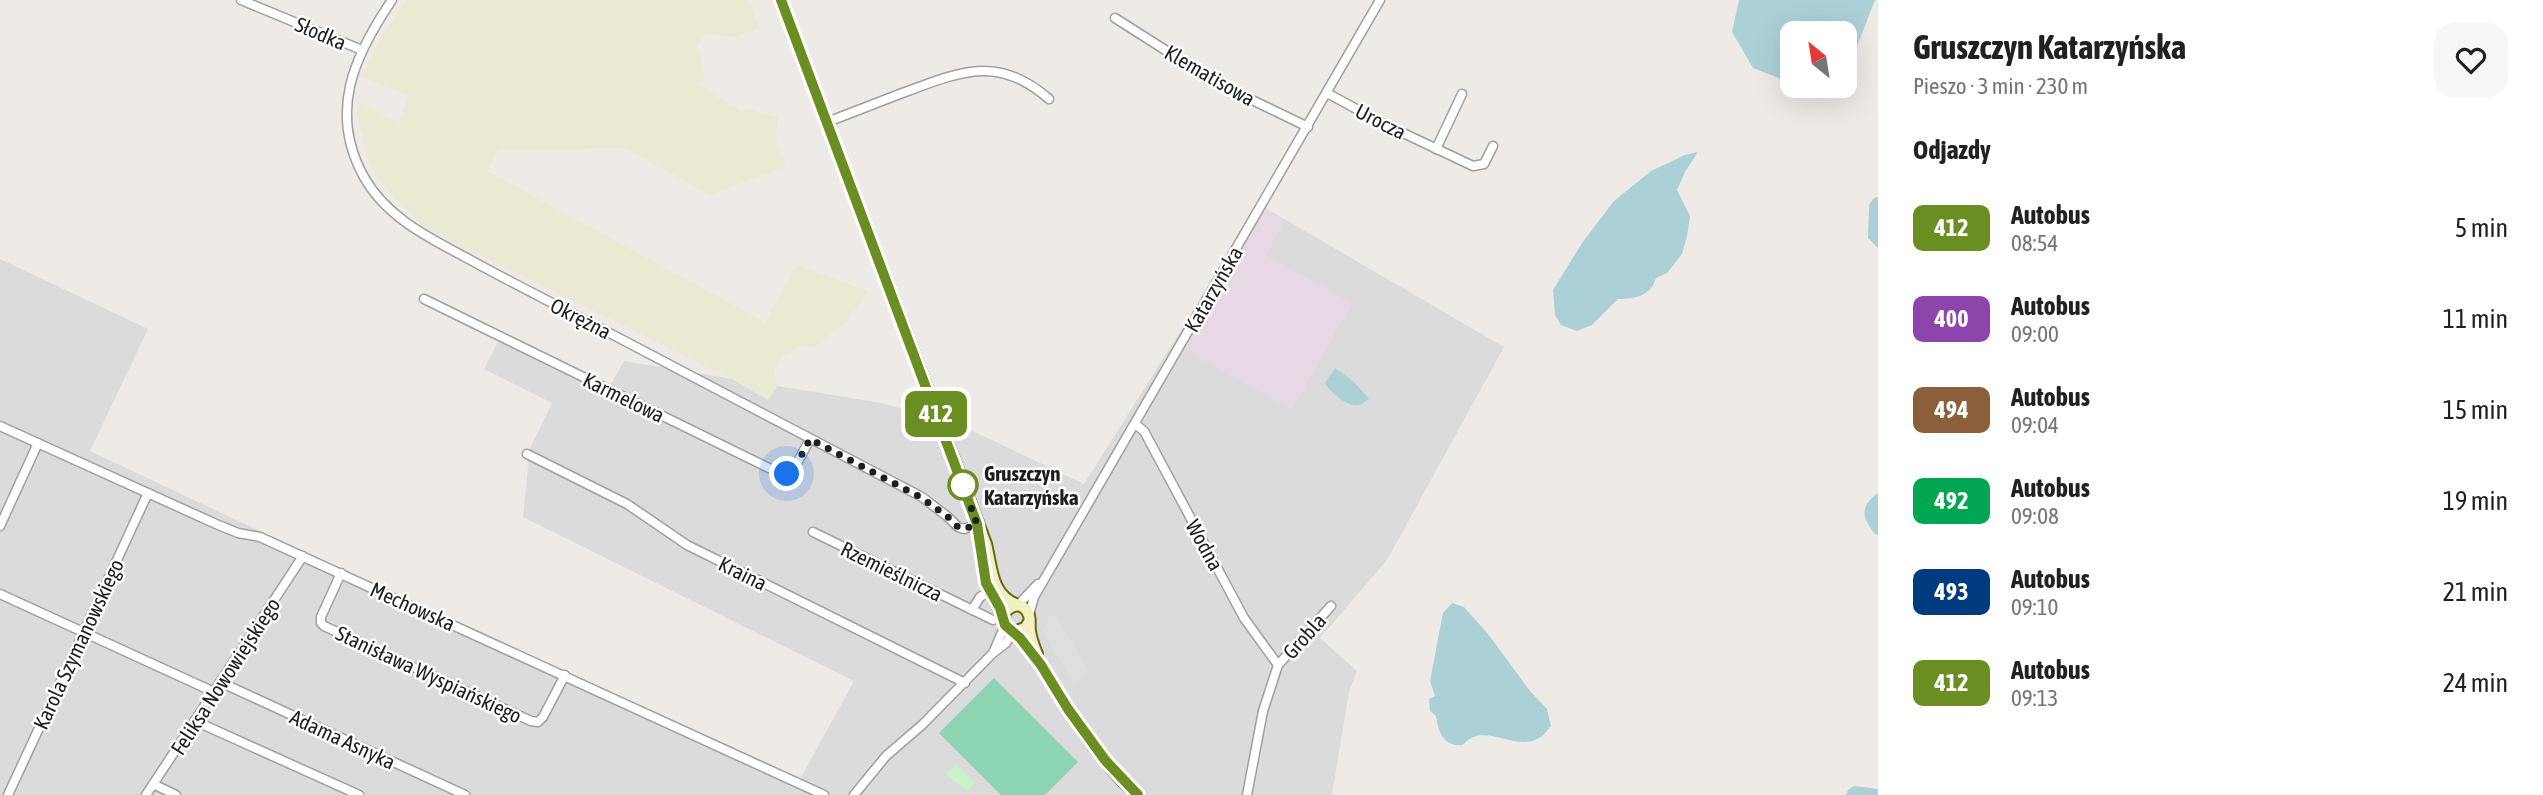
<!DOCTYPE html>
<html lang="pl">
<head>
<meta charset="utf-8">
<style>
  body { margin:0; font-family:"Asap Condensed",sans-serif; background:#f6f6f6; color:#202124; height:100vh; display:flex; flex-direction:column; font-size:26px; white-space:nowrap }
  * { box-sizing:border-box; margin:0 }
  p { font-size:23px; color:#757577 }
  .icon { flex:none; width:38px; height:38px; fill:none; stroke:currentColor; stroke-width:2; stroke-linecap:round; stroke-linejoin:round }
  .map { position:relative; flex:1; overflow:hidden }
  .panel { display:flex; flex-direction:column; background:#fff; width:665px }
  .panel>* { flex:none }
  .badge { padding:0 14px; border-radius:10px; font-size:24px; line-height:46px }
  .needle { width:46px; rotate:330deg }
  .buttons { position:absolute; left:1780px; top:21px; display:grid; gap:14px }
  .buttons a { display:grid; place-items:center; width:77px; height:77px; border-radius:14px; background:#fff; box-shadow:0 7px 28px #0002; font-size:35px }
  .you { position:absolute; width:35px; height:35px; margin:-18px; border:5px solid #fff; border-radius:50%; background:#1a73e8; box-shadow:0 0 0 10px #1a73e833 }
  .map>.badge { position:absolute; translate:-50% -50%; box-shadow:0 0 0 4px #fff }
  h2 { padding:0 35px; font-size:26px; line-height:63px }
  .round { display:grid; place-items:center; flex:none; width:74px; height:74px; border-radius:21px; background:#f6f6f6 }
  .overview { display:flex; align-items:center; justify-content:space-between; height:119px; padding:0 35px }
  h1 { font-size:33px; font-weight:700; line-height:52px }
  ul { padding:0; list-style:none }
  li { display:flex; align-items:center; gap:21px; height:91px; padding:0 35px }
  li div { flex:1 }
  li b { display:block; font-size:26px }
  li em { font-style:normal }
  li .badge { min-width:77px; font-weight:700; text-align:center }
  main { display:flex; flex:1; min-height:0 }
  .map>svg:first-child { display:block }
  .residential { fill:#dcdbdc }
  .industrial { fill:#e6d8e5 }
  .farmland { fill:#eaead3 }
  .park { fill:#c9f3c8 }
  .pitch { fill:#8dd4b2 }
  .parking { fill:#dedede }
  .water { fill:#abd1d6 }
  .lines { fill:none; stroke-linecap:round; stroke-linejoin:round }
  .street-casing { stroke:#9f9f9f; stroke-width:11 }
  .secondary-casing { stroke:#676912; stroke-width:14 }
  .street { stroke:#fff; stroke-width:8 }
  .secondary { stroke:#f2f0c0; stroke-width:10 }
  .line-casing { stroke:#fff; stroke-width:16 }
  .line { stroke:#6b8e23; stroke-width:10 }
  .walk { stroke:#1e1e1e; stroke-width:7; stroke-dasharray:0 12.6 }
  .stop-dot { fill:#fff; stroke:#6b8e23; stroke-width:3.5 }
  .labels { text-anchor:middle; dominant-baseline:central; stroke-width:5; stroke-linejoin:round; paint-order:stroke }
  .street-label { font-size:21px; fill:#1e1e1e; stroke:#fff }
  .stop-label { font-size:21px; font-weight:bold; fill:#1e1e1e; stroke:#fff; text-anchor:start }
</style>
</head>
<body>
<main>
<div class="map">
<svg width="1878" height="795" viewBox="0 0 1878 795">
  <rect width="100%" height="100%" fill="#eeeae6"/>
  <!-- residential -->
  <polygon class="residential" points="1260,205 1504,347 1387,560 1320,638 1357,671 1349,692 1332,795 0,795 0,259 148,329 90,451 514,651 800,779 854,681 523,517 530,448 552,403 484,369 498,342 611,384 624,361 881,403 956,423 1084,484"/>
  <!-- industrial -->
  <polygon class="industrial" points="1266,209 1285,220 1266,255 1352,303 1292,410 1186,350"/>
  <!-- farmland -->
  <polygon class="farmland" points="406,0 749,0 759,28 735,37 706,34 697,46 706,77 699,85 742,112 745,108 778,118 776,141 786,166 710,195 625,148 499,150 487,171 765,322 797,265 868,291 867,294 847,321 813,348 801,346 782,357 774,371 777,387 768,400 730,378 439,235 420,222 395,198 374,172 367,154 357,116 357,101 399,123 409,96 363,77 377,43"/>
  <!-- park -->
  <polygon class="park" points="956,764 975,783 967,791 946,774"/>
  <!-- pitch -->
  <polygon class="pitch" points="994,678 1078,762 1045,795 1001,795 939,733"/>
  <!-- parking -->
  <polygon class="parking" points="1052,609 1090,673 1073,683 1043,632"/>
  <!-- water -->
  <g class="water">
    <polygon points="1739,0 1875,0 1852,59 1845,63 1844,33 1792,33 1792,83 1753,68 1732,32"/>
    <path d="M1698,152L1685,172L1677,190L1690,216L1687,236L1682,254L1667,273L1656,278C1651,296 1635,299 1618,299L1592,325L1577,331L1561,325L1555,315L1553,290L1582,243L1614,201L1651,171L1685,155Z"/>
    <polygon points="1878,197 1878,248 1868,238 1869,205 1874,198"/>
    <path d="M1335,368L1353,381L1369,399C1366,401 1362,404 1359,405C1348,408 1330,392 1325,383Z"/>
    <path d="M1878,493V535L1875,534C1862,517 1859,507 1878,493Z"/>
    <path d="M1452,603L1464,607L1488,634L1530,691L1547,709L1551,726C1548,729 1544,736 1539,738C1516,753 1483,720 1463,745C1444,747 1438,732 1436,716L1430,711L1429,699L1435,696L1430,681L1443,613Z"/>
    <polygon points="1854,786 1878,789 1878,795 1846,795 1848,790"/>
  </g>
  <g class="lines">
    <defs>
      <g id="street">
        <polyline points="241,0 362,50"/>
        <path d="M392,0C354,56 328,112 364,177C388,220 434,240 476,263C516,285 557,305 598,327C706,384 814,440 922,497L948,517L958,527L964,529L977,524"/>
        <polyline points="1115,18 1217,83 1308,127"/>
        <polyline points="1327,93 1384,124 1473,166 1484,164 1493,146"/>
        <path d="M827,122C854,112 881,101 908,91C964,70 1000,56 1049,99"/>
        <polyline points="1436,149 1462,94"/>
        <polyline points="424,299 777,472 787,474 795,467 810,439"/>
        <polyline points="1135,424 1144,431 1244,618 1278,665"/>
        <polyline points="0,426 216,524 238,533 260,537 824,795"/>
        <polyline points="527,454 627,504 687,545 965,683"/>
        <polyline points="0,526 38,443"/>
        <polyline points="813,532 993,620"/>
        <polyline points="341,573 321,617 321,623 324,626 531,721 538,722 543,717 565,675"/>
        <polyline points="0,594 214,692"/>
        <polyline points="1018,605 1038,584"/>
        <polyline points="972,610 980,597 994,589"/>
        <polyline points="1029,615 1034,597 1380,0"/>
        <polyline points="994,651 1005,625"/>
        <polyline points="220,682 465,795"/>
        <polyline points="195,721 359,795"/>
        <polyline points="153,784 176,795"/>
        <polyline points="8,795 148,493"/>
        <polyline points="146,795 303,556"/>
        <polyline points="854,795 886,756 922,725 993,653 1006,643 1013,632"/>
        <polyline points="1247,795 1263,711 1278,665 1331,606"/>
      </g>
      <g id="secondary">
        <path d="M781,0L986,544C992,568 991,596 1018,605"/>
        <polyline points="982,554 986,583 1003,617"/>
        <path d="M1029,622L1025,628L1013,632L1005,625L1004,614C1010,605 1022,601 1028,613C1031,618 1029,625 1030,631C1031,639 1034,646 1037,654"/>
        <path d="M1013,632C1033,647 1045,672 1058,693C1081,728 1105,768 1138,795"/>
      </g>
    </defs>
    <!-- street casing -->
    <use href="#street" class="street-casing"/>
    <!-- secondary casing -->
    <use href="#secondary" class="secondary-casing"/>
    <!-- street -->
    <use href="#street" class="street"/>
    <!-- secondary -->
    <use href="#secondary" class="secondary"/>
  </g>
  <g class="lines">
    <defs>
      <polyline id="line" points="781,0 977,524 986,583 1000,608 1005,625 1020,638 1041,665 1068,709 1105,760 1138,795"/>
    </defs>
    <!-- line casing -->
    <use href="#line" class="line-casing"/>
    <!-- line -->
    <use href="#line" class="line"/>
    <!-- walk -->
    <polyline class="walk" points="787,474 795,467 810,439 922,498 948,517 958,527 964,529 977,524 963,485"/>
  </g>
  <!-- markers -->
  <circle class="stop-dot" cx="963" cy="485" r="14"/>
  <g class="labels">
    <!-- street labels -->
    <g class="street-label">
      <text transform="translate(321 33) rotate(23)">Słodka</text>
      <text transform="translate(1210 75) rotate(30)">Klematisowa</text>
      <text transform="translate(1381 121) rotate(27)">Urocza</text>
      <text transform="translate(1213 289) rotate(-60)">Katarzyńska</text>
      <text transform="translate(581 318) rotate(27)">Okrężna</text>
      <text transform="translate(624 397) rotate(26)">Karmelowa</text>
      <text transform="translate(1205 545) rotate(61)">Wodna</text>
      <text transform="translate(892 571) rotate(26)">Rzemieślnicza</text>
      <text transform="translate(743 573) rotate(26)">Kraina</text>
      <text transform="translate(413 606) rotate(24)">Mechowska</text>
      <text transform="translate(1304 636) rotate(-48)">Grobla</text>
      <text transform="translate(78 644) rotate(-65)">Karola Szymanowskiego</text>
      <text transform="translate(429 674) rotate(25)">Stanisława Wyspiańskiego</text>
      <text transform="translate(225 676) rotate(-57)">Feliksa Nowowiejskiego</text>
      <text transform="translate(343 739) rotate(25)">Adama Asnyka</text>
    </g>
    <!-- stop labels -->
    <g class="stop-label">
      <text x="984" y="473">Gruszczyn<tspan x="984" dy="24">Katarzyńska</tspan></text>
    </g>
  </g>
</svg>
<div class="buttons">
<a><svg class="needle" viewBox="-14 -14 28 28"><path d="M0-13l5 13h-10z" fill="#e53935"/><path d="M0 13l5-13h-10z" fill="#757577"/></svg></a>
</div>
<div class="you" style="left:787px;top:474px"></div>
<b class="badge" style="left:936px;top:414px;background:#6b8e23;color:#fff">412</b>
</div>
<section class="panel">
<div class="overview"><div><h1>Gruszczyn Katarzyńska</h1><p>Pieszo · 3 min · 230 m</p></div><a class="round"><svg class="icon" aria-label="heart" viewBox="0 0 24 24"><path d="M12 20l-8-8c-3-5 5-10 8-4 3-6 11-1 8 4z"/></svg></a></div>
<h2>Odjazdy</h2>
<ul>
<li><span class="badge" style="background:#6b8e23;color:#fff">412</span><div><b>Autobus</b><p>08:54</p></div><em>5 min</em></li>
<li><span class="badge" style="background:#8e44ad;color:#fff">400</span><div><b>Autobus</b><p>09:00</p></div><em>11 min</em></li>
<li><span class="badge" style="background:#8b5e3c;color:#fff">494</span><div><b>Autobus</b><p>09:04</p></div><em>15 min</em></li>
<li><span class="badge" style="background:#00a651;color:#fff">492</span><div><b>Autobus</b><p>09:08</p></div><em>19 min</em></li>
<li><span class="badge" style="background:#003b80;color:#fff">493</span><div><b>Autobus</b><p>09:10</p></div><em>21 min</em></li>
<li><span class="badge" style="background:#6b8e23;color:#fff">412</span><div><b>Autobus</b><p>09:13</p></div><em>24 min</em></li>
</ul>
</section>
</main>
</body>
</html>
